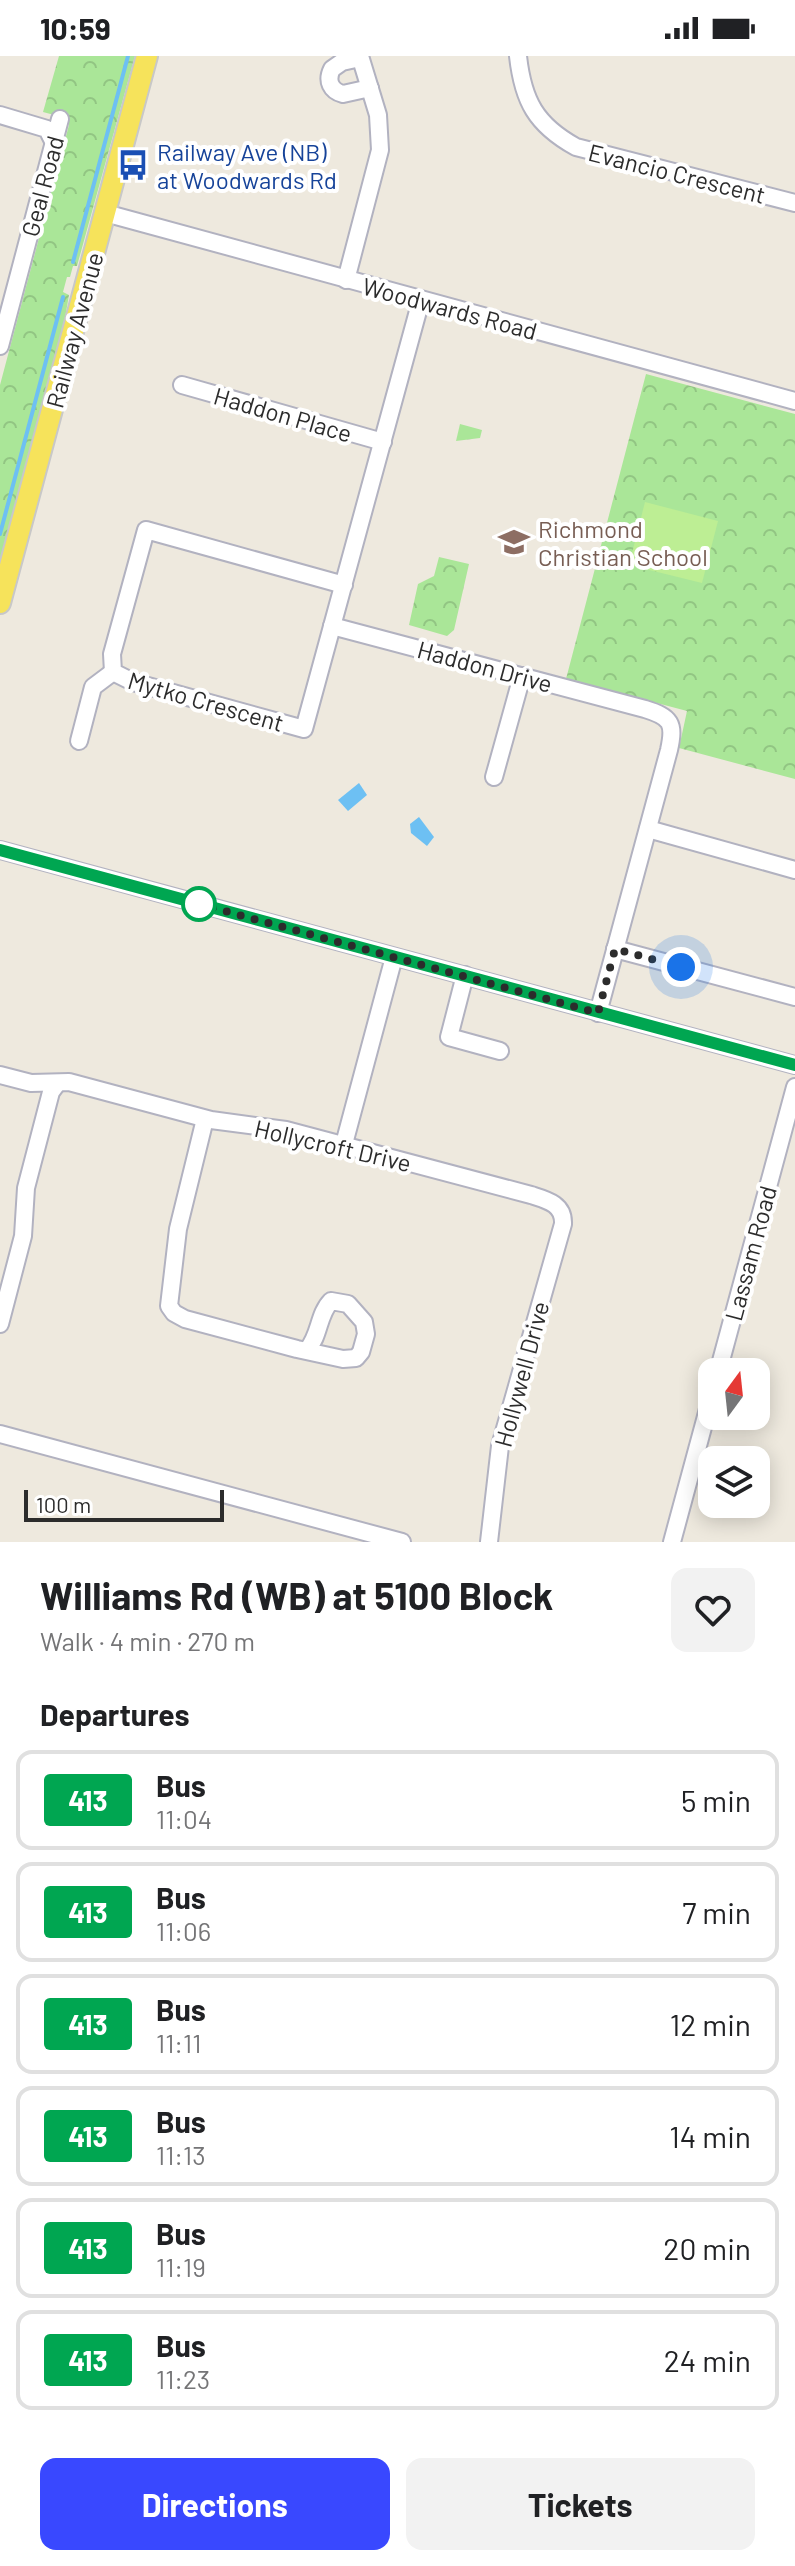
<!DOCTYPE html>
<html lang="en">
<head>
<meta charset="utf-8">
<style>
  body { margin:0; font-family:Barlow,sans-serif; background:#f2f2f2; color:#202124; height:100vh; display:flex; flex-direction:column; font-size:30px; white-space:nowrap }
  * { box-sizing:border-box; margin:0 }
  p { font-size:26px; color:#757577 }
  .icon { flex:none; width:44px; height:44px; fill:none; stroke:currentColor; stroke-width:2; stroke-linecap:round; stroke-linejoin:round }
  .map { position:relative; height:1486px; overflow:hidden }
  .details { display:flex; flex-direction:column; background:#fff; flex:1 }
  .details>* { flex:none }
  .badge { padding:0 16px; border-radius:6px; font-size:28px; line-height:52px }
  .needle { width:52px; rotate:15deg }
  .buttons { position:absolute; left:698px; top:1302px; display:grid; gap:16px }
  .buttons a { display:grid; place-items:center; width:72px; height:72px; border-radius:16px; background:#fff; box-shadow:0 4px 20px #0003; font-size:40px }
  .scale { position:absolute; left:24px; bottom:20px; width:200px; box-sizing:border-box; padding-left:8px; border:4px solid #2c2c2c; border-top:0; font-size:22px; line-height:28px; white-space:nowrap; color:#2c2c2c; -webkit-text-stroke:6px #fff; paint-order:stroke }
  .you { position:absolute; width:40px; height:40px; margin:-20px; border:6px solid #fff; border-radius:50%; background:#1a73e8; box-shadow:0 0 0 12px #1a73e833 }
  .map>.badge { position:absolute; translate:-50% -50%; box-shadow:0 0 0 4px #fff }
  h2 { padding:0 40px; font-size:30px; line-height:72px }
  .round { display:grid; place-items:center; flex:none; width:84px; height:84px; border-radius:16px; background:#f2f2f2 }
  .overview { display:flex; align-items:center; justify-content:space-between; height:136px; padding:0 40px }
  h1 { font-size:38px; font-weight:700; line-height:60px }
  .primary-button { display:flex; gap:16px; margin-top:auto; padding:16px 40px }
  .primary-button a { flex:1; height:92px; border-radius:16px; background:#3948ff; color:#fff; font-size:32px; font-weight:700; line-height:92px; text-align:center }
  .primary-button a+a { background:#f2f2f2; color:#202124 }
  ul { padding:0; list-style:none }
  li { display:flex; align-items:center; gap:24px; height:100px; margin:0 16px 12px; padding:0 24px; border:4px solid #e0e0e0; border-radius:16px }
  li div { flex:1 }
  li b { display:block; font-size:30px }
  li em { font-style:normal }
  li .badge { min-width:88px; font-weight:700; text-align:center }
  .status { display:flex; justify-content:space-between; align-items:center; height:56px; padding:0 40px; background:#fff; direction:ltr }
  .status svg { height:22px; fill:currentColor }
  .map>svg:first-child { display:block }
  .park { fill:url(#park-crowns) }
  .pitch { fill:#bdee94 }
  .water { fill:#6dc0f3 }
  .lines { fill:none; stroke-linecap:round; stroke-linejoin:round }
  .stream { stroke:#6dc0f3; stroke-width:4 }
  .minor-casing { stroke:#b2b2c0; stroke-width:20 }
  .major-casing { stroke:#c8c8c8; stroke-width:24 }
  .minor { stroke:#fff; stroke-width:16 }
  .major { stroke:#f6e35b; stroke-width:20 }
  .line-casing { stroke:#fff; stroke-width:18 }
  .line { stroke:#00a651; stroke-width:12 }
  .walk { stroke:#2c2c2c; stroke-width:8; stroke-dasharray:0 14.4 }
  .stop-dot { fill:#fff; stroke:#00a651; stroke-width:4 }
  .labels { text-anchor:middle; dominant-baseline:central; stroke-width:8; stroke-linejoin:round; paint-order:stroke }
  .transit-label { font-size:24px; fill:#164399; stroke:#fff; text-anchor:start }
  .street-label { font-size:24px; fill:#2c2c2c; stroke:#fff }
  .education-label { font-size:24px; fill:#785e54; stroke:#fff; text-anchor:start }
</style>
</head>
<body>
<div class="status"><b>10:59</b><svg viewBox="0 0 49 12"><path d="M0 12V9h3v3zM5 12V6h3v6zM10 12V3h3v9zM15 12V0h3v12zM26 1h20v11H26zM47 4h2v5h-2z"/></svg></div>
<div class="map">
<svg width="795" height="1486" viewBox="0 0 795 1486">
  <defs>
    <pattern id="park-crowns" width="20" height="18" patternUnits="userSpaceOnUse" patternTransform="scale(2)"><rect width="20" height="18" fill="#aae698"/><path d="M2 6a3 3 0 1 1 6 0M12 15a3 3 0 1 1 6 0" fill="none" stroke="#92c583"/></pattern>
  </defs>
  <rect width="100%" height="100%" fill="#eee9de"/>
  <!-- park -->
  <g class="park">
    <polygon points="59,0 135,0 77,210 73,210 70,221 67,221 63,236 69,239 65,262 0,506 0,329 69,69 69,63 43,56"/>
    <polygon points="646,318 795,358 795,723 679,692 687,655 566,623"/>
    <polygon points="460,368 482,374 480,382 456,385"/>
    <polygon points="439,501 469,508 454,574 447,580 409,569 418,528 434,520"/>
  </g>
  <!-- pitch -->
  <polygon class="pitch" points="645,446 718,465 702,527 629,509"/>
  <!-- water -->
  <g class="water">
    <polygon points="359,727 367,739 348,755 338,744"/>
    <polygon points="419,761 434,781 427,790 411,777 410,768"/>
  </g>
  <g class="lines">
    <!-- stream -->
    <g class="stream">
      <polyline points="73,206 128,0"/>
      <polyline points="0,478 63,241"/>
    </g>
    <defs>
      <g id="minor">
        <path d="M518,0C523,45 536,69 576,91L795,147"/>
        <path d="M360,2L342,6L332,13C326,25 331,35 343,38L370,32"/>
        <polyline points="0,59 47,73 54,87"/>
        <polyline points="105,157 795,345"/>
        <polyline points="346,224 380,94 378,59 360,0"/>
        <polyline points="0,290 60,63"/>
        <polyline points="182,329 383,386"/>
        <path d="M344,529L146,474L112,598L113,616L133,626L304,673C344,530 383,387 421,244"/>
        <path d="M332,570L645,653C671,661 675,667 669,694L598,957"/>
        <polyline points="79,685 93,631 113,616"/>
        <polyline points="494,721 522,620"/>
        <polyline points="648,773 795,814"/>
        <polyline points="0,794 795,1009"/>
        <polyline points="615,893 795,941"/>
        <polyline points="465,919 449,981 500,995"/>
        <path d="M0,1019L31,1027L69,1026L211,1064L286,1074L531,1139C547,1144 564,1148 563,1168L500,1390L489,1486"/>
        <path d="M205,1063L178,1173L169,1250L174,1257L185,1263L297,1293L343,1303L356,1302L361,1296L366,1278L364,1266L348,1248L331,1245C318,1258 320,1280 307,1294"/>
        <polyline points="344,1088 394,901"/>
        <polyline points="0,1268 23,1180 26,1132 51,1036 57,1028"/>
        <polyline points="718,1316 795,1031"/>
        <polyline points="0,1378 402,1486"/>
        <polyline points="672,1486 712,1338"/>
      </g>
      <polyline id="major" points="0,547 147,0"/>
    </defs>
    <!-- minor casing -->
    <use href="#minor" class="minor-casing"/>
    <!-- major casing -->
    <use href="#major" class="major-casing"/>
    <!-- minor -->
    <use href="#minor" class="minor"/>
    <!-- major -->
    <use href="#major" class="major"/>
  </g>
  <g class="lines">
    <defs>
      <polyline id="line" points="0,794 795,1009"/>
    </defs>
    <!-- line casing -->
    <use href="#line" class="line-casing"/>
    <!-- line -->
    <use href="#line" class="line"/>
    <!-- walk -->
    <polyline class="walk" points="199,848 598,957 615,893 681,911"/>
  </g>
  <!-- icons -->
  <defs>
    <symbol id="bus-bare" viewBox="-9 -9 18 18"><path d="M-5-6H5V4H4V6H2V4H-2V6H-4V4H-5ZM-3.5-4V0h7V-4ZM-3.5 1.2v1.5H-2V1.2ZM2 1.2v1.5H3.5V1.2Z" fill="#1a4fb4" stroke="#fff" stroke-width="2.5" paint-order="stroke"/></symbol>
    <symbol id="school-bare" viewBox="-9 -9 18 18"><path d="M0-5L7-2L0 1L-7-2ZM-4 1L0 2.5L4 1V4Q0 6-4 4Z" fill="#8d6e63" stroke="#fff" stroke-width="2.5" paint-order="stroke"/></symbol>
  </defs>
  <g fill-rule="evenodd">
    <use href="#bus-bare" x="111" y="87" width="44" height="44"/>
    <use href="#school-bare" x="492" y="464" width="44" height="44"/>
  </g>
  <!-- markers -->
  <circle class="stop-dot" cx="199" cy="848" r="16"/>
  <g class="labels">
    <!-- transit labels -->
    <g class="transit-label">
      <text x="157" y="95">Railway Ave (NB)<tspan x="157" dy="28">at Woodwards Rd</tspan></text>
    </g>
    <!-- street labels -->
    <g class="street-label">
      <text transform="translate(677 117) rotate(14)">Evancio Crescent</text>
      <text transform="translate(42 130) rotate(-75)">Geal Road</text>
      <text transform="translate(450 252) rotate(15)">Woodwards Road</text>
      <text transform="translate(74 274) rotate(-75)">Railway Avenue</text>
      <text transform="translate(283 358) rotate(16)">Haddon Place</text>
      <text transform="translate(485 610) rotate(15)">Haddon Drive</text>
      <text transform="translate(206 645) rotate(16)">Mytko Crescent</text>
      <text transform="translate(333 1089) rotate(13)">Hollycroft Drive</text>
      <text transform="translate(750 1197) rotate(-75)">Lassam Road</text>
      <text transform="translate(521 1318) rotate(-75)">Hollywell Drive</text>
    </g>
    <!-- education labels -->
    <g class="education-label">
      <text x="538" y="472">Richmond<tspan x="538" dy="28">Christian School</tspan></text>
    </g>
  </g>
</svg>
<div class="buttons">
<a><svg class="needle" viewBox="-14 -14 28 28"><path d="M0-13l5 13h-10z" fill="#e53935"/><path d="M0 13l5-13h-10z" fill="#757577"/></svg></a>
<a><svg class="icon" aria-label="layers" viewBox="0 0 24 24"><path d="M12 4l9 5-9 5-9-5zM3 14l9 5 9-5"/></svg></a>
</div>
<div class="scale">100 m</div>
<div class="you" style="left:681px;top:911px"></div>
</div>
<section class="details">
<div class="overview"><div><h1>Williams Rd (WB) at 5100 Block</h1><p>Walk · 4 min · 270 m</p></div><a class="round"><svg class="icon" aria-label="heart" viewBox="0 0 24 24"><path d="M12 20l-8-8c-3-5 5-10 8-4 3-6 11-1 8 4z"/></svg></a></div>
<h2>Departures</h2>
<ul>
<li><span class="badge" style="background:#00a651;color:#fff">413</span><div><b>Bus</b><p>11:04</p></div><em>5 min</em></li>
<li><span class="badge" style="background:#00a651;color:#fff">413</span><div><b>Bus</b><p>11:06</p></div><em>7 min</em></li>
<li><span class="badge" style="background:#00a651;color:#fff">413</span><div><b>Bus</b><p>11:11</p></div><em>12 min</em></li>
<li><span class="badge" style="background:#00a651;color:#fff">413</span><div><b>Bus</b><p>11:13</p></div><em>14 min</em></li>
<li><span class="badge" style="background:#00a651;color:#fff">413</span><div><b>Bus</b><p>11:19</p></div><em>20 min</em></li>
<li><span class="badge" style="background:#00a651;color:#fff">413</span><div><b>Bus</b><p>11:23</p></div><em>24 min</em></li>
</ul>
<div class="primary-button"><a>Directions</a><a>Tickets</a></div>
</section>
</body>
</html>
